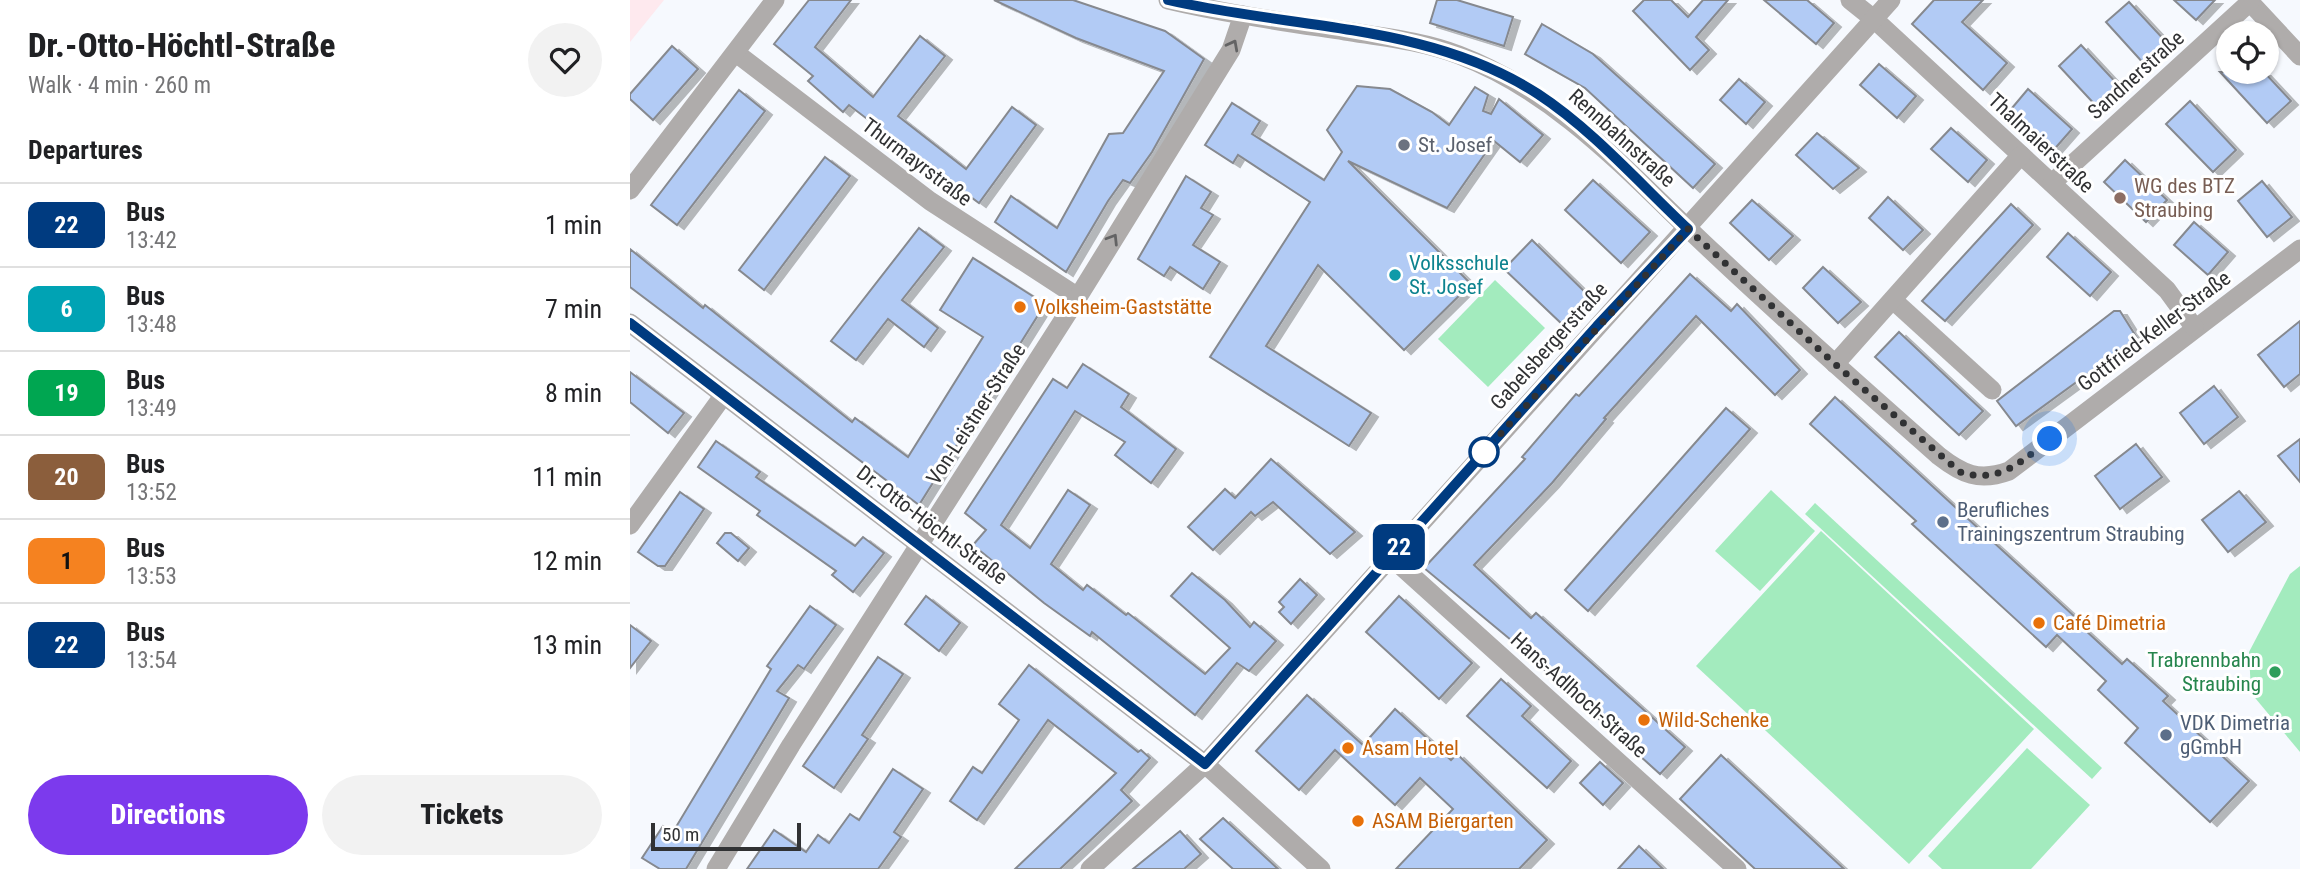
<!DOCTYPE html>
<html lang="en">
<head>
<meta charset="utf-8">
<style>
  body { margin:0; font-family:"Roboto Condensed",sans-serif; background:#f2f2f2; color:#202124; height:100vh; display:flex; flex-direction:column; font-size:26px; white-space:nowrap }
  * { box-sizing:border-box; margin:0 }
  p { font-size:23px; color:#757577 }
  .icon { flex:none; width:38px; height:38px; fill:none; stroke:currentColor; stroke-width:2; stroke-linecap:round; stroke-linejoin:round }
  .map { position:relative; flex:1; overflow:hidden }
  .drawer { display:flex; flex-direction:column; background:#fff; width:630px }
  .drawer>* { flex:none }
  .badge { padding:0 14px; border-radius:10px; font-size:24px; line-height:46px }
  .tools { position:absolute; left:1586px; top:21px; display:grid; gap:14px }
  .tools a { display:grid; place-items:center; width:63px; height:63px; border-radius:50%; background:#fff; box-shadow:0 2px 5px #0004; font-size:35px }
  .scale { position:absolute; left:21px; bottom:18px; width:150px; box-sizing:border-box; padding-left:7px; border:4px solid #313234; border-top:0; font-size:19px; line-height:24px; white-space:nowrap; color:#313234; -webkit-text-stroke:5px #fff; paint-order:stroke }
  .you { position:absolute; width:35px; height:35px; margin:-18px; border:5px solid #fff; border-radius:50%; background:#1a73e8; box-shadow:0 0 0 10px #1a73e833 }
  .map>.badge { position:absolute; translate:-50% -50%; box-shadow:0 0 0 4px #fff }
  h2 { padding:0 28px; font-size:26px; line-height:63px }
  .round { display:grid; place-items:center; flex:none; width:74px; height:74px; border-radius:37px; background:#f2f2f2 }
  .headline { display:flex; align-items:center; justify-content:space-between; height:119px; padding:0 28px }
  h1 { font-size:33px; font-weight:800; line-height:52px }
  .action { display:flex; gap:14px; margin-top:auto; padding:14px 28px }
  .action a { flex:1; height:80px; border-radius:42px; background:#7c3aed; color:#fff; font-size:28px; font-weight:800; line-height:80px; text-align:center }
  .action a+a { background:#f2f2f2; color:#202124 }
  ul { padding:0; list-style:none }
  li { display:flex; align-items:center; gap:21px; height:84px; padding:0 28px; border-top:2px solid #e0e0e0 }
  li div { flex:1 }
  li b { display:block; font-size:26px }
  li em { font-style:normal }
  li .badge { min-width:77px; font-weight:700; text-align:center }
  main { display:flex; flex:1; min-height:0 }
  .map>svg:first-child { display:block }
  .commercial { fill:#fee9ee }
  .green { fill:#a3ebbe }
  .building { fill:#b2cbf5; stroke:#86898f; stroke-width:2; filter:url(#shadow) }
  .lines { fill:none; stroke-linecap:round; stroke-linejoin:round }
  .minor { stroke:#afacab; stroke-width:19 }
  .tertiary { stroke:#afacab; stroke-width:19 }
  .oneway { stroke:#636364 }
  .line-casing { stroke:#fff; stroke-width:16 }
  .line { stroke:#003b80; stroke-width:10 }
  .walk { stroke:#313234; stroke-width:7; stroke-dasharray:0 12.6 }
  .worship-dot { fill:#6b7280; stroke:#fff; stroke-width:2.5 }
  .education-dot { fill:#8d6e63; stroke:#fff; stroke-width:2.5 }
  .culture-dot { fill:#0f9aa8; stroke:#fff; stroke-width:2.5 }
  .food-dot { fill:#e8710a; stroke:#fff; stroke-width:2.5 }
  .stop-dot { fill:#fff; stroke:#003b80; stroke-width:3.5 }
  .service-dot { fill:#5c6f8a; stroke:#fff; stroke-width:2.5 }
  .leisure-dot { fill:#2e9e5b; stroke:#fff; stroke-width:2.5 }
  .labels { text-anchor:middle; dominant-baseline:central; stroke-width:6; stroke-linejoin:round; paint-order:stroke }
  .street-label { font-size:21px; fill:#313234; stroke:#fff }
  .worship-label { font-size:21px; fill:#5b616d; stroke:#fff; text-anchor:start }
  .education-label { font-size:21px; fill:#785e54; stroke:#fff; text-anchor:start }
  .culture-label { font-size:21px; fill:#0d838f; stroke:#fff; text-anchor:start }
  .food-label { font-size:21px; fill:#c56008; stroke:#fff; text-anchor:start }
  .service-label { font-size:21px; fill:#4e5e75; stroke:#fff; text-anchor:start }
  .leisure-label { font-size:21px; fill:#27864d; stroke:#fff; text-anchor:end }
</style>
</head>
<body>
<main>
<section class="drawer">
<div class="headline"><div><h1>Dr.-Otto-Höchtl-Straße</h1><p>Walk · 4 min · 260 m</p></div><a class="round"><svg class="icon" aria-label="heart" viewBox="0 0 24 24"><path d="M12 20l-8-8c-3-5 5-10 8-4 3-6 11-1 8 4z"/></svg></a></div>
<h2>Departures</h2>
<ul>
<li><span class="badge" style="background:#003b80;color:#fff">22</span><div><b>Bus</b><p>13:42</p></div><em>1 min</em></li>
<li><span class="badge" style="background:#00a3b4;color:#fff">6</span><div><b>Bus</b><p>13:48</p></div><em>7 min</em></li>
<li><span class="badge" style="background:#00a651;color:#fff">19</span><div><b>Bus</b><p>13:49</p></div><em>8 min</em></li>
<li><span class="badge" style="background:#8b5e3c;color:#fff">20</span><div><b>Bus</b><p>13:52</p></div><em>11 min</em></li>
<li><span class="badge" style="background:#f58220;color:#111">1</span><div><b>Bus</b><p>13:53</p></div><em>12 min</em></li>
<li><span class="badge" style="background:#003b80;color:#fff">22</span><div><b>Bus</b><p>13:54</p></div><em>13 min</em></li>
</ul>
<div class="action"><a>Directions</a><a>Tickets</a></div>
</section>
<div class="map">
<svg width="1670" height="869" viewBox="0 0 1670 869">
  <defs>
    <filter id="shadow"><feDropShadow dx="7" dy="4" stdDeviation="0" flood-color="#0004"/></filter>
  </defs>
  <rect width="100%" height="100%" fill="#f6f9fe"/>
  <!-- commercial -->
  <polygon class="commercial" points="0,0 34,0 0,42"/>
  <!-- green -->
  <g class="green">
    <polygon points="865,280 915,328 858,387 808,339"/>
    <polygon points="1141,490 1185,531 1130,591 1085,551"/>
    <polygon points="1185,503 1472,768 1462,779 1175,514"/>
    <polygon points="1191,531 1404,729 1279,864 1066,666"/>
    <polygon points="1670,566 1670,752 1621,693 1619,652 1660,574"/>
    <polygon points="1397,748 1460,805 1401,869 1312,869 1298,856"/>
  </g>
  <!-- building -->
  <g class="building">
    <polygon points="179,0 221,0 185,47 243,97 290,36 315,56 268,116 336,169 382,107 406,125 349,203 307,172 302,179 266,150 271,145 219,105 213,112 178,81 183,76 144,44"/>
    <polygon points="364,0 443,0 535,31 574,59 522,152 500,183 493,180 478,201 436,272 365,222 381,196 427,228 479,134 493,133 534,71 446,38"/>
    <polygon points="807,0 827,0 883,17 874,46 800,23"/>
    <polygon points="1014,0 1041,0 1058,17 1073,0 1098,0 1066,37 1079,50 1060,70 1003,11"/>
    <polygon points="1134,0 1177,0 1204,23 1186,44"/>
    <polygon points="1304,0 1353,0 1332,22 1377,63 1353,90 1282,24"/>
    <polygon points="1544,0 1585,0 1566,20"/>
    <polygon points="1499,2 1538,44 1515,65 1476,22"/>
    <polygon points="912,24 963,54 1085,164 1063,188 955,88 895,54"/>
    <polygon points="1451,45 1491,88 1469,109 1429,66"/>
    <polygon points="42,46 68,69 23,120 0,99 0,94"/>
    <polygon points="1249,64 1286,96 1267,118 1230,85"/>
    <polygon points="1590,72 1634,72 1661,101 1637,123"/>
    <polygon points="1109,79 1135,102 1116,124 1090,100"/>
    <polygon points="727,86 760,89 802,112 819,125 845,87 858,95 853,111 861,114 869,99 913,135 890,162 864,141 817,208 718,161 841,284 774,350 688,265 636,346 741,413 719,446 580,357 680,202 608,155 603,163 575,145 602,103 630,121 622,134 694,180 712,152 697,130"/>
    <polygon points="1398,89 1442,129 1421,153 1377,114"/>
    <polygon points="109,90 135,111 47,225 21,205"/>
    <polygon points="1560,101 1606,150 1583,172 1536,124"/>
    <polygon points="1321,128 1357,160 1338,182 1301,149"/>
    <polygon points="1187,133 1229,168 1203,189 1166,155"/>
    <polygon points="195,157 220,176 134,290 109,270"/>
    <polygon points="1495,160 1537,200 1516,222 1474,182"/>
    <polygon points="556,176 581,192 571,208 583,215 563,245 590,262 573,289 540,267 534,276 508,259"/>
    <polygon points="963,180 1020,232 991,263 935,210"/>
    <polygon points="1632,181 1662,217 1637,237 1608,201"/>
    <polygon points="1258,197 1293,230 1273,250 1239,218"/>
    <polygon points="1122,200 1163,236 1139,260 1100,223"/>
    <polygon points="1381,204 1403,225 1315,321 1292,301"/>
    <polygon points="1564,222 1598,252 1578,275 1544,245"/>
    <polygon points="289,228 314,247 272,300 308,328 294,347 258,319 226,360 201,341"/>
    <polygon points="1438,233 1481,272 1460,296 1417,257"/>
    <polygon points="902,240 961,298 934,326 874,269"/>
    <polygon points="0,249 73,308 75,305 222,422 225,418 278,457 353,337 310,310 343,258 415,304 289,505 0,287"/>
    <polygon points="1193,267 1231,302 1208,323 1173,288"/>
    <polygon points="1060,274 1101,311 1107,304 1170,370 1145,395 1066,316 974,418 976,419 922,483 844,565 901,618 906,613 1055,747 1030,774 881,640 794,568 895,459 892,457 946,394 949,396"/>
    <polygon points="1484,311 1490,311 1507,338 1386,426 1367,401"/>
    <polygon points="1670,321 1670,374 1654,387 1628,355"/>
    <polygon points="1269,332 1353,411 1329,435 1245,357"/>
    <polygon points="453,364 499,394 491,407 546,449 521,483 485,455 495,442 445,411 371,525 400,548 438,490 460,505 421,564 453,590 457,585 496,615 498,613 575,674 600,648 541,596 562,573 595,600 620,627 624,622 646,641 619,671 607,663 565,715 462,632 460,636 414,603 343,545 356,530 335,513 423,379 437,388"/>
    <polygon points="0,372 54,413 38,433 0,402"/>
    <polygon points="1584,386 1608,417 1574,444 1550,413"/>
    <polygon points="1205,397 1444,616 1442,618 1492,664 1497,659 1538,696 1533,701 1619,781 1580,822 1495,743 1508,728 1468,690 1476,681 1427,635 1416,647 1282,524 1286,521 1180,424"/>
    <polygon points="1096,408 1120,429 958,611 935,590"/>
    <polygon points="1670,439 1670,482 1648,456"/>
    <polygon points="86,441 130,472 126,477 225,546 233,537 254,553 223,592 202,575 206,571 127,515 130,511 68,467"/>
    <polygon points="1506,444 1532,477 1490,509 1465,476"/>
    <polygon points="641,459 725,532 700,554 643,502 625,516 621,512 583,550 558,527 595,489 605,498"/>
    <polygon points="1609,491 1636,522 1598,552 1572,520"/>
    <polygon points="50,492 74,509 35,566 28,566 8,552"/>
    <polygon points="95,533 101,533 119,548 108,561 87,543"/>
    <polygon points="670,579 687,595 661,624 649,612 654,607 649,602"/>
    <polygon points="296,596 330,623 309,651 275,624"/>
    <polygon points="769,596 842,663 809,699 736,632"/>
    <polygon points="180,606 206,625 174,669 168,665 147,691 159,698 56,869 30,869 12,858 33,826 43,832 141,669 137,666"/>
    <polygon points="0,625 21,641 0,668"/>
    <polygon points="248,657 273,674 232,735 238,739 204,788 173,766"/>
    <polygon points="399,665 508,752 511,750 520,758 491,790 502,801 430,869 385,869 486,773 418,720 347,820 320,801 343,767 352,773 389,720 369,704"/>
    <polygon points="871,679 901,706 892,716 941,761 917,788 837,716"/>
    <polygon points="677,695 733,745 765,709 821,760 827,754 917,840 889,869 766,869 823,809 790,778 765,805 705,750 669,790 626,751"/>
    <polygon points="1091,755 1214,869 1125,869 1050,799"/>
    <polygon points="970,762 993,783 973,805 950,783"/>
    <polygon points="263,769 293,789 264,832 271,837 248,869 117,869 144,830 176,852 188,835 199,843 220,814 229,820"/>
    <polygon points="593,818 648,869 603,869 570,839"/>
    <polygon points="550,831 571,854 554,869 503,869"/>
    <polygon points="1009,846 1033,869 988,869"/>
  </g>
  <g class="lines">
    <!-- minor -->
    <g class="minor">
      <path d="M538,0C597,14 656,22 715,31C753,37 793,41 829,55C933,95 1005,180 1085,254C1158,323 1233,389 1309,456C1332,474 1349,482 1379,471L1670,249"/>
      <polyline points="1220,0 1245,20 1537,290 1564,327"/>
      <polyline points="1618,0 1670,56"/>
      <polyline points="106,53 300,201 448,297"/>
      <polyline points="1422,183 1620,2"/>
      <polyline points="0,190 145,0"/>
      <polyline points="1263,300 1362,390"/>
      <polyline points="1205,364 1391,155"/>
      <polyline points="0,525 93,396"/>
      <polyline points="761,557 1107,869"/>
      <polyline points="575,764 1261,0"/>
      <polyline points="86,869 161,745 448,297 601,50 613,15"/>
    </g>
    <!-- tertiary -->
    <g class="tertiary">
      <polyline points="0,323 575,764 691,869"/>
      <polyline points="460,869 575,764"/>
    </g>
  </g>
  <!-- one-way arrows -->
  <defs><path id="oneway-chevron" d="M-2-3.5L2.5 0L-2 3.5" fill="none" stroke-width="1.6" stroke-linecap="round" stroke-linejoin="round" transform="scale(1.75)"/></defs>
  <g class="oneway">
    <use href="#oneway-chevron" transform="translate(603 45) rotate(-62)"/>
    <use href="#oneway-chevron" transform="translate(483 239) rotate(-58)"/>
  </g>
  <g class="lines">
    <defs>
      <path id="line" d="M0,323L575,764L967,326L1058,229C1010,184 963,130 908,94C799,23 661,29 538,0"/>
    </defs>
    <!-- line casing -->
    <use href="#line" class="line-casing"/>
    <!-- line -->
    <use href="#line" class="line"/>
    <!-- walk -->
    <path class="walk" d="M854,452L1058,229L1205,364L1330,472C1369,484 1391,462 1420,439"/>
  </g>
  <!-- markers -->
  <circle class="worship-dot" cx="774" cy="145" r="7"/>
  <circle class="education-dot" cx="1490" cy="198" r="7"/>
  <circle class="culture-dot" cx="765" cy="275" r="7"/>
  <g class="food-dot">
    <circle cx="390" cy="307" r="7"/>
    <circle cx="1409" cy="623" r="7"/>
    <circle cx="1014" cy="720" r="7"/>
    <circle cx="718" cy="748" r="7"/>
    <circle cx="728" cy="821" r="7"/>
  </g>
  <circle class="stop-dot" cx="854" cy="452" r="14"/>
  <g class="service-dot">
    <circle cx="1313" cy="522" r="7"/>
    <circle cx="1536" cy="735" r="7"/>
  </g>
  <circle class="leisure-dot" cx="1645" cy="672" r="7"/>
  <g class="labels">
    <!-- street labels -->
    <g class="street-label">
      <text transform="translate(1506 75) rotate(-42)">Sandnerstraße</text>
      <text transform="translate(992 138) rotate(42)">Rennbahnstraße</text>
      <text transform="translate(1411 143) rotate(43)">Thalmaierstraße</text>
      <text transform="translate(287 162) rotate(37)">Thurmayrstraße</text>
      <text transform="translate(1524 331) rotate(-37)">Gottfried-Keller-Straße</text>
      <text transform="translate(919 346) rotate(-48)">Gabelsbergerstraße</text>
      <text transform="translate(346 414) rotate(-57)">Von-Leistner-Straße</text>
      <text transform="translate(302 525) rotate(37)">Dr.-Otto-Höchtl-Straße</text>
      <text transform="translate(949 695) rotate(42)">Hans-Adlhoch-Straße</text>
    </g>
    <!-- worship labels -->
    <g class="worship-label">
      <text x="788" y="145">St. Josef</text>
    </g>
    <!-- education labels -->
    <g class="education-label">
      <text x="1504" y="186">WG des BTZ<tspan x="1504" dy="24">Straubing</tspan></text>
    </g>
    <!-- culture labels -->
    <g class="culture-label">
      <text x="779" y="263">Volksschule<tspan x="779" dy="24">St. Josef</tspan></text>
    </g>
    <!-- food labels -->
    <g class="food-label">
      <text x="404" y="307">Volksheim-Gaststätte</text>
      <text x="1423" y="623">Café Dimetria</text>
      <text x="1028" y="720">Wild-Schenke</text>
      <text x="732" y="748">Asam Hotel</text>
      <text x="742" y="821">ASAM Biergarten</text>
    </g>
    <!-- service labels -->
    <g class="service-label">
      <text x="1327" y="510">Berufliches<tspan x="1327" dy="24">Trainingszentrum Straubing</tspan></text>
      <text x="1550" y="723">VDK Dimetria<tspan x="1550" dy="24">gGmbH</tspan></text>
    </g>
    <!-- leisure labels -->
    <g class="leisure-label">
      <text x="1631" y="660">Trabrennbahn<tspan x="1631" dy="24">Straubing</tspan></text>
    </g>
  </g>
</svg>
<div class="tools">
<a><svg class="icon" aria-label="locate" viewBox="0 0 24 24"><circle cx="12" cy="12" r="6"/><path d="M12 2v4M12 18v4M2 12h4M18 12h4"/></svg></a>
</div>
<div class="scale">50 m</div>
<div class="you" style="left:1420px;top:439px"></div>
<b class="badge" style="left:769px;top:547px;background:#003b80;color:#fff">22</b>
</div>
</main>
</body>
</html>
